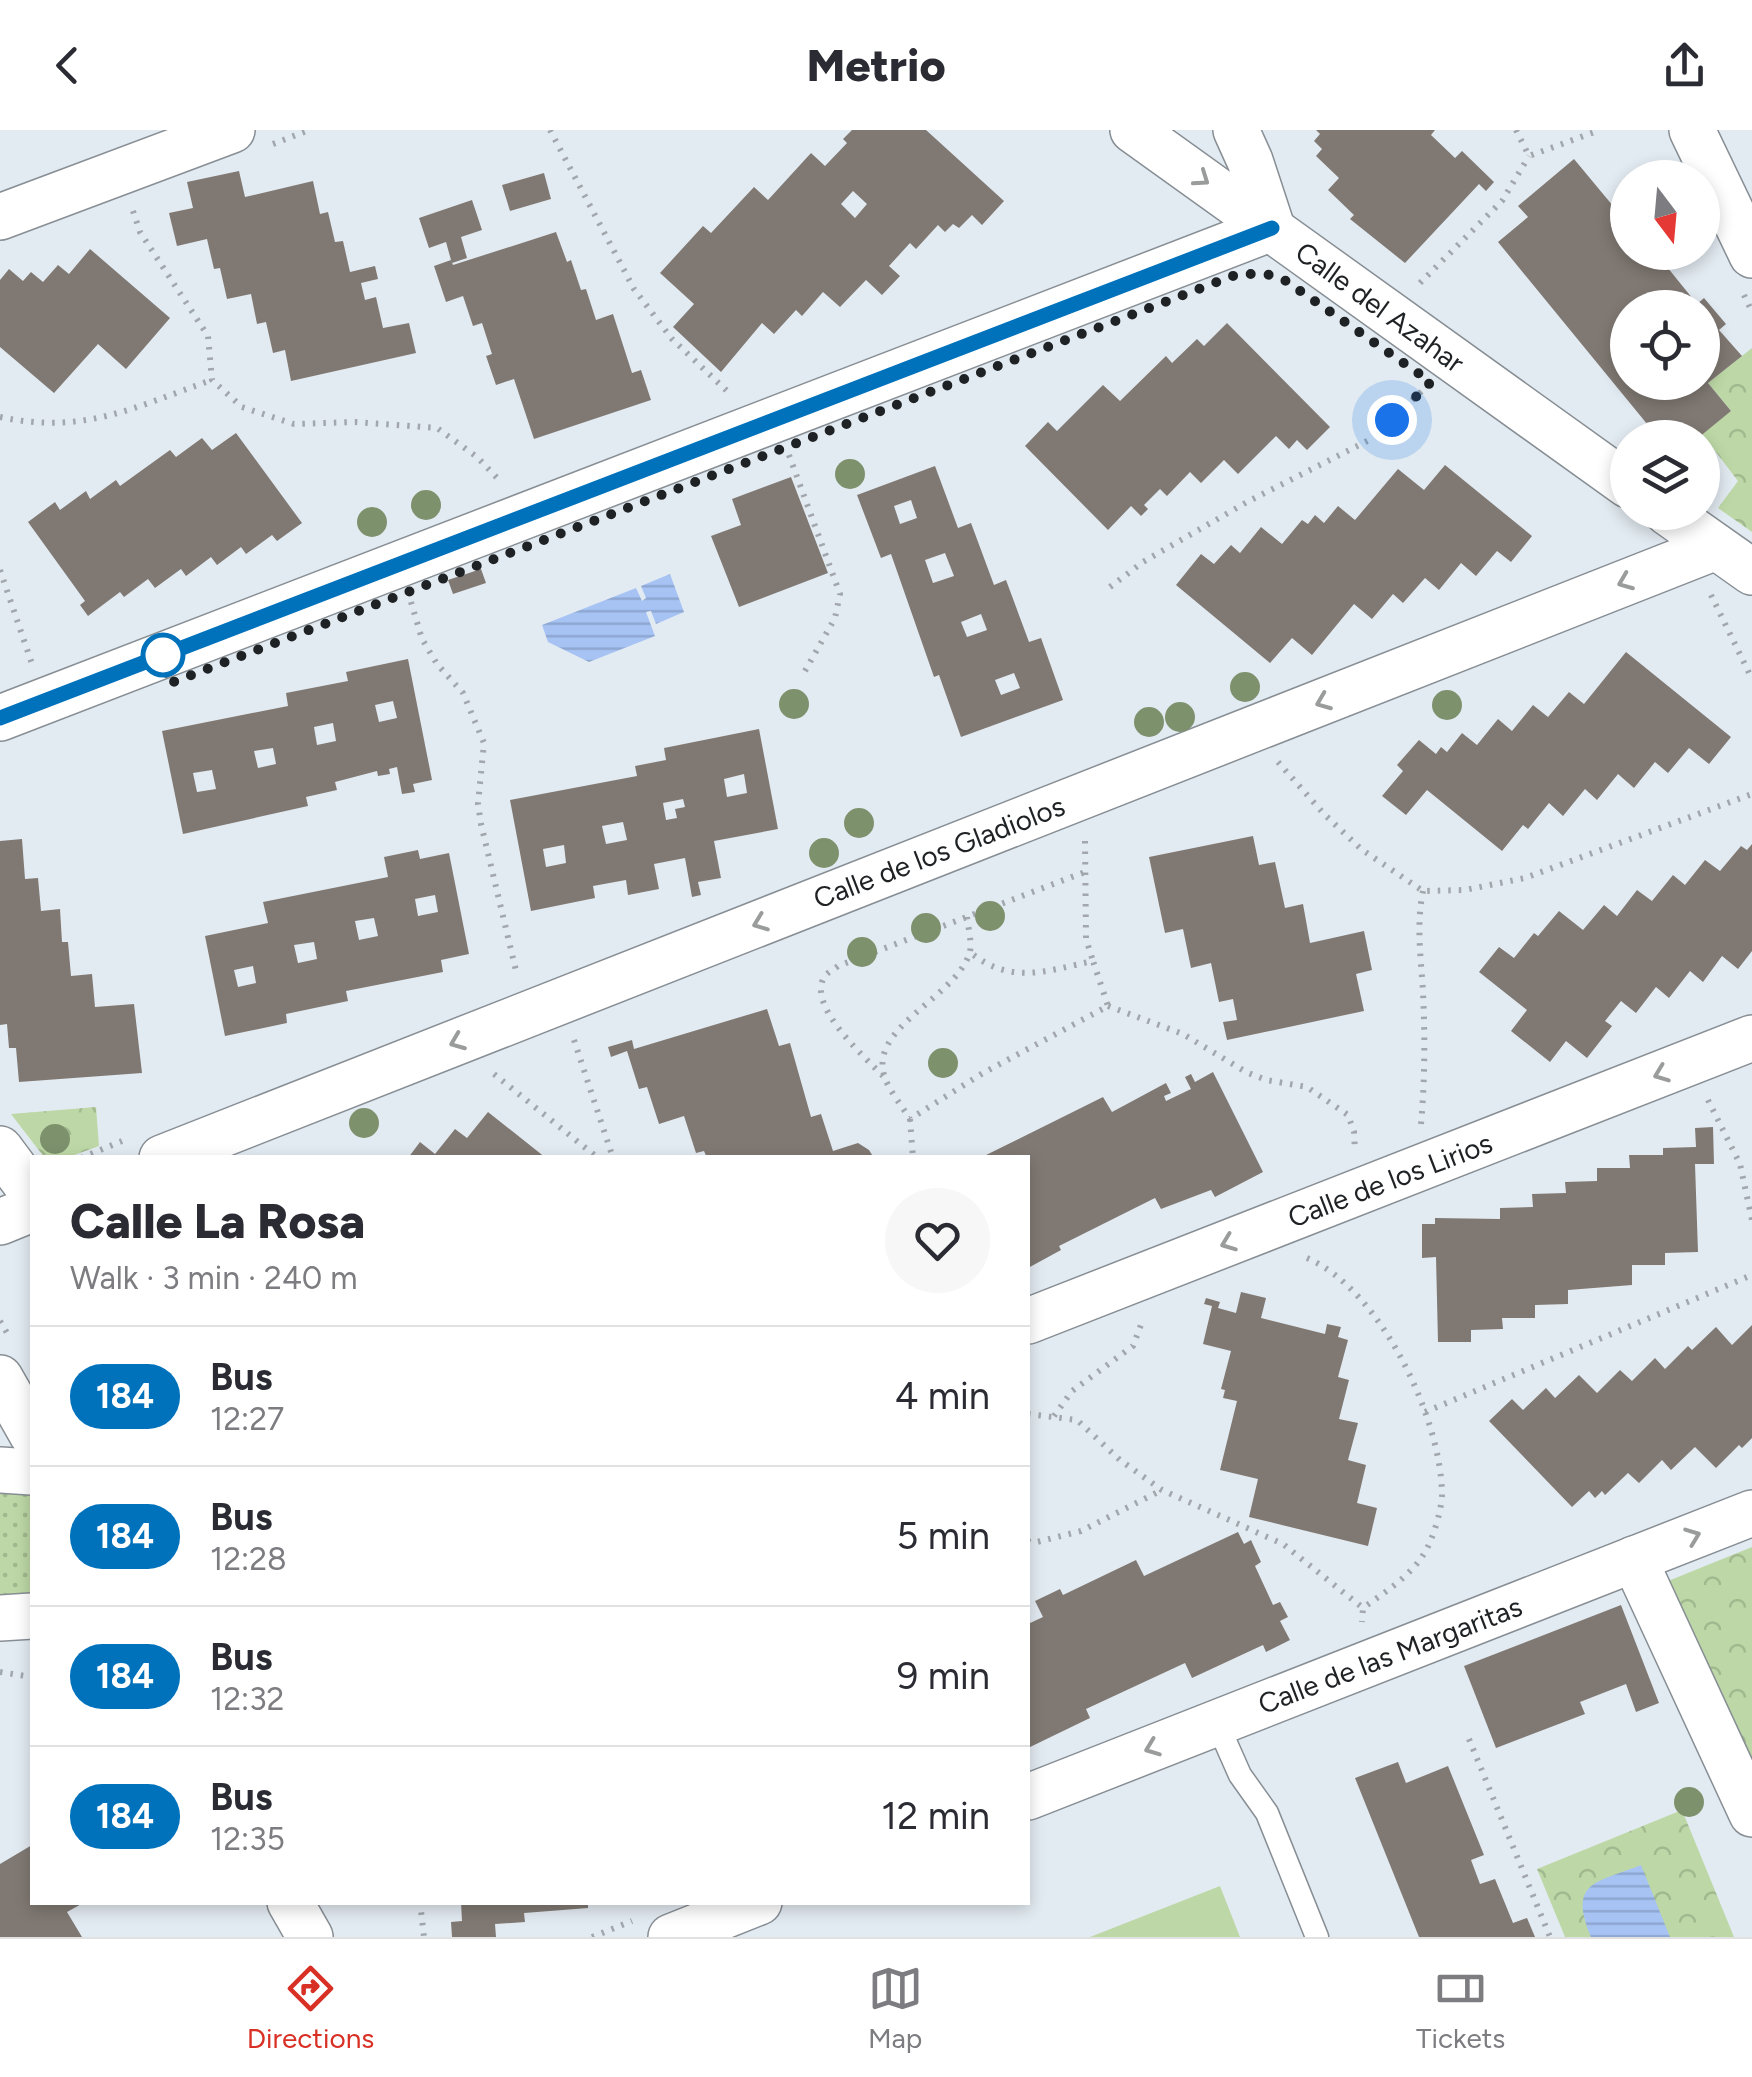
<!DOCTYPE html>
<html lang="en">
<head>
<meta charset="utf-8">
<style>
  body { margin:0; font-family:Figtree,sans-serif; background:#f7f7f7; color:#2b2b33; height:100vh; display:flex; flex-direction:column; font-size:38px; white-space:nowrap }
  * { box-sizing:border-box; margin:0 }
  p { font-size:32px; color:#7c7c81 }
  .icon { flex:none; width:55px; height:55px; fill:none; stroke:currentColor; stroke-width:2; stroke-linecap:round; stroke-linejoin:round }
  .map { position:relative; flex:1; overflow:hidden }
  .sheet { position:absolute; left:30px; top:1025px; width:1000px; height:750px; display:flex; flex-direction:column; background:#fff; border-radius:0px; box-shadow:0 5px 15px #0003 }
  .sheet>* { flex:none }
  .badge { padding:0 20px; border-radius:32px; font-size:35px; line-height:65px }
  .needle { width:65px; rotate:164deg }
  .buttons { position:absolute; left:1610px; top:30px; display:grid; gap:20px }
  .buttons a { display:grid; place-items:center; width:110px; height:110px; border-radius:50%; background:#fff; box-shadow:0 5px 15px #0003; font-size:50px }
  .you { position:absolute; width:50px; height:50px; margin:-25px; border:8px solid #fff; border-radius:50%; background:#1a73e8; box-shadow:0 0 0 15px #1a73e833 }
  .map>.badge { position:absolute; translate:-50% -50%; box-shadow:0 0 0 5px #fff }
  .round { display:grid; place-items:center; flex:none; width:105px; height:105px; border-radius:52px; background:#f7f7f7 }
  .headline { display:flex; align-items:center; justify-content:space-between; height:170px; padding:0 40px }
  h1 { font-size:48px; font-weight:800; line-height:75px }
  ul { padding:0; list-style:none }
  li { display:flex; align-items:center; gap:30px; height:140px; padding:0 40px; border-top:2px solid #e1e1e2 }
  li div { flex:1 }
  li b { display:block; font-size:38px }
  li em { font-style:normal }
  li .badge { min-width:110px; font-weight:700; text-align:center }
  header { display:flex; justify-content:space-between; align-items:center; height:130px; padding:0 40px; background:#fff; font-size:45px; font-weight:800 }
  .menu { display:flex; justify-content:space-around; align-items:center; height:140px; border-top:2px solid #e1e1e2; background:#fff; font-size:28px; color:#7c7c81 }
  .menu a { display:grid; justify-items:center; gap:5px }
  .menu .on { color:#d93025 }
  .map>svg:first-child { display:block }
  .grass { fill:url(#grass-dots) }
  .forest { fill:url(#forest-crowns) }
  .pitch { fill:#bdd8a6 }
  .water { fill:url(#water-rules) }
  .building { fill:#807973; fill-rule:evenodd }
  .lines { fill:none; stroke-linecap:round; stroke-linejoin:round }
  .service-casing { stroke:#878e94; stroke-width:25 }
  .minor-casing { stroke:#878e94; stroke-width:48 }
  .path { stroke:#a1a7ac; stroke-width:6; stroke-dasharray:2.5 8; stroke-linecap:butt }
  .service { stroke:#fff; stroke-width:22 }
  .minor { stroke:#fff; stroke-width:45 }
  .tree { fill:#7d916d }
  .oneway { stroke:#9a9c9c }
  .line-casing { stroke:#fff; stroke-width:22 }
  .line { stroke:#0072bc; stroke-width:15 }
  .walk { stroke:#1f2224; stroke-width:10; stroke-dasharray:0 18 }
  .stop-dot { fill:#fff; stroke:#0072bc; stroke-width:5 }
  .labels { text-anchor:middle; dominant-baseline:central; stroke-width:10; stroke-linejoin:round; paint-order:stroke }
  .street-label { font-size:28px; fill:#1f2224; stroke:#fff }
</style>
</head>
<body>
<header><svg class="icon" aria-label="back" viewBox="0 0 24 24"><path d="M15 5l-7 7 7 7"/></svg>Metrio<svg class="icon" aria-label="share" viewBox="0 0 24 24"><path d="M12 15V3M7 8l5-5 5 5M5 13v7h14v-7"/></svg></header>
<div class="map">
<svg width="1752" height="1807" viewBox="0 0 1752 1807">
  <defs>
    <pattern id="grass-dots" width="8" height="8" patternUnits="userSpaceOnUse" patternTransform="scale(2.5)"><rect width="8" height="8" fill="#bdd8a6"/><path d="M2 2h.1M6 6h.1" fill="none" stroke="#a2b98f" stroke-width="1.8" stroke-linecap="round"/></pattern>
    <pattern id="forest-crowns" width="20" height="18" patternUnits="userSpaceOnUse" patternTransform="scale(2.5)"><rect width="20" height="18" fill="#bdd8a6"/><path d="M2 6a3 3 0 1 1 6 0M12 15a3 3 0 1 1 6 0" fill="none" stroke="#a2b98f"/></pattern>
    <pattern id="water-rules" width="6" height="5" patternUnits="userSpaceOnUse" patternTransform="scale(2.5)"><rect width="6" height="5" fill="#a6c3f4"/><path d="M0 2.5h6" fill="none" stroke="#8ea7d1"/></pattern>
  </defs>
  <rect width="100%" height="100%" fill="#e3ebf2"/>
  <!-- grass -->
  <polygon class="grass" points="0,1355 32,1357 32,1470 0,1473"/>
  <!-- forest -->
  <g class="forest">
    <polygon points="1752,218 1752,402 1718,378 1738,351 1702,304 1731,281 1708,253"/>
    <polygon points="96,977 99,1016 69,1027 44,1027 11,984"/>
    <polygon points="1752,1417 1752,1634 1668,1451"/>
    <polygon points="1682,1680 1734,1807 1565,1807 1537,1739"/>
  </g>
  <!-- pitch -->
  <polygon class="pitch" points="1220,1756 1240,1807 1090,1807"/>
  <!-- water -->
  <g class="water">
    <polygon points="670,444 684,482 656,494 651,481 646,482 655,506 589,532 548,512 542,495 636,458 642,471 646,468 641,456"/>
    <path d="M1641,1735L1670,1807H1591C1568,1751 1596,1753 1641,1735Z"/>
  </g>
  <!-- building -->
  <g class="building">
    <path d="M852,0H926L1004,71L982,95L972,85L959,98L953,94L945,102L938,95L916,119L910,113L889,136L900,146L882,165L866,150L840,177L823,162L802,186L796,180L774,204L762,193L721,242L673,197L694,174L660,143L703,96L711,103L754,57L768,70L811,23L825,36L847,13L843,9ZM853,61L867,74L855,88L841,74Z"/>
    <polygon points="1316,0 1435,0 1431,5 1455,28 1462,21 1494,52 1486,61 1479,54 1405,133 1350,89 1354,85 1328,60 1339,48 1316,26 1322,19 1314,11 1320,4"/>
    <path d="M1574,29L1628,94V122H1655L1697,174L1704,168L1726,194L1719,200L1742,226L1708,253L1731,281L1698,308H1660L1652,300L1498,112L1528,87L1518,76ZM1628,178H1702V252L1683,255L1628,252Z"/>
    <polygon points="239,41 245,67 313,51 320,84 328,82 335,112 343,111 350,142 375,136 378,149 361,153 365,170 376,167 383,198 409,193 416,223 291,251 285,220 273,223 266,192 257,194 251,164 227,169 220,138 214,139 207,109 177,116 169,83 193,78 187,52"/>
    <polygon points="544,43 551,69 510,81 502,55"/>
    <polygon points="472,70 482,100 461,107 467,128 452,133 451,130 453,135 556,102 567,132 571,130 581,160 586,159 596,190 613,184 632,243 641,240 651,270 534,309 514,249 496,255 486,226 492,224 482,193 473,196 463,166 446,172 434,136 451,130 446,112 429,118 419,88"/>
    <polygon points="90,119 170,188 126,239 98,214 54,263 0,217 0,150 9,139 23,151 31,142 43,152 58,135 69,144"/>
    <polygon points="1227,193 1330,297 1307,320 1297,310 1289,319 1276,306 1238,344 1224,330 1201,353 1190,342 1167,366 1160,359 1144,375 1148,379 1141,386 1131,376 1108,400 1025,316 1048,292 1057,301 1103,255 1120,271 1166,226 1172,233 1197,209 1204,216"/>
    <polygon points="236,303 302,393 277,411 272,405 246,424 241,417 217,435 211,427 186,446 181,439 155,458 148,449 124,467 120,462 88,486 80,475 85,471 28,392 55,372 60,380 86,361 90,369 116,350 120,356 170,320 176,327 202,308 212,320"/>
    <polygon points="1445,335 1532,406 1511,432 1497,421 1476,446 1461,433 1439,460 1425,448 1403,473 1393,464 1372,489 1354,474 1312,525 1292,508 1270,533 1176,455 1201,424 1214,434 1231,415 1240,423 1261,397 1282,414 1302,390 1308,394 1315,385 1324,393 1338,376 1355,390 1398,339 1424,360"/>
    <path d="M935,336L958,398L971,393L994,455L1006,450L1029,512L1041,508L1063,570L961,607L939,545L934,547L891,424L881,428L857,365ZM911,370L917,388L900,394L894,376ZM945,423L954,446L933,453L925,430ZM981,484L987,500L967,507L961,492ZM1014,543L1020,558L1001,565L995,550Z"/>
    <polygon points="791,347 828,443 739,477 711,406 741,395 732,369"/>
    <polygon points="481,439 486,453 453,464 448,450"/>
    <polygon points="1626,522 1731,607 1709,634 1689,618 1668,643 1655,632 1634,658 1618,644 1597,670 1585,659 1563,686 1549,673 1528,699 1523,695 1502,721 1427,660 1406,685 1382,666 1403,641 1397,635 1419,610 1436,624 1441,617 1447,622 1462,603 1477,615 1498,589 1512,601 1533,575 1548,587 1569,562 1584,574"/>
    <path d="M408,529L432,650L413,654L415,662L402,664L397,637L389,639L390,644L378,646L377,641L335,652L337,660L306,667L308,676L183,704L162,601L288,576L286,563L348,551L346,542ZM393,571L397,588L379,592L375,575ZM333,593L336,611L317,615L314,597ZM273,618L276,634L258,638L254,621ZM212,640L216,659L197,662L193,643Z"/>
    <path d="M759,599L778,699L714,711L721,748L698,752L701,765L692,767L685,728L654,734L659,759L628,765L626,750L593,756L595,768L531,781L510,670L637,646L635,636L666,630L664,618ZM744,644L747,663L727,667L724,649ZM683,669L685,677L675,679L677,688L666,690L663,673ZM623,692L627,710L606,714L602,696ZM564,715L566,733L546,737L543,719Z"/>
    <polygon points="1253,706 1259,735 1275,732 1285,778 1303,774 1310,813 1364,801 1372,840 1356,844 1364,881 1227,910 1223,892 1237,890 1233,869 1219,872 1211,833 1191,838 1183,799 1165,803 1149,727"/>
    <polygon points="22,709 25,749 38,748 41,781 60,779 62,812 68,812 71,846 92,844 95,877 134,874 142,943 19,952 16,918 9,918 7,894 0,895 0,711"/>
    <polygon points="1752,714 1752,821 1738,839 1722,826 1703,852 1690,841 1669,868 1656,857 1636,883 1621,871 1605,891 1612,896 1587,928 1566,911 1550,932 1511,901 1527,880 1479,842 1499,817 1514,828 1534,803 1538,806 1559,781 1583,800 1604,775 1617,786 1637,760 1652,771 1673,745 1685,755 1705,730 1720,741 1741,716 1747,720"/>
    <path d="M418,720L420,729L449,723L469,824L441,830L443,842L346,861L348,871L286,884L287,893L225,906L205,806L268,793L263,772L388,747L384,727ZM435,765L438,782L418,786L415,769ZM374,788L378,806L359,810L355,791ZM314,812L317,829L298,833L294,815ZM253,836L256,853L238,857L234,840Z"/>
    <polygon points="767,879 779,916 790,913 811,987 821,984 833,1021 858,1013 869,1020 874,1028 707,1028 704,1021 696,1023 684,986 659,994 647,957 639,959 627,921 611,927 608,917 632,910 634,919"/>
    <polygon points="1213,942 1263,1042 1215,1067 1211,1060 1161,1079 1155,1068 1059,1116 1061,1120 1028,1138 1028,1028 980,1028 1103,967 1112,982 1166,953 1171,963 1164,966 1166,971 1191,959 1185,947 1191,944 1195,952"/>
    <polygon points="488,982 546,1028 408,1028 420,1012 435,1024 455,999 467,1008"/>
    <polygon points="1713,997 1714,1034 1695,1034 1698,1122 1665,1123 1665,1135 1632,1135 1632,1155 1568,1160 1568,1174 1535,1175 1535,1188 1502,1188 1503,1199 1471,1200 1471,1212 1438,1212 1436,1127 1422,1128 1422,1094 1435,1094 1435,1088 1500,1089 1500,1078 1533,1077 1532,1064 1566,1063 1565,1052 1597,1051 1597,1038 1630,1038 1629,1025 1663,1025 1663,1018 1696,1017 1695,998"/>
    <polygon points="1241,1162 1266,1168 1261,1188 1325,1204 1327,1194 1341,1197 1338,1207 1348,1210 1338,1247 1349,1250 1339,1289 1358,1293 1348,1330 1366,1335 1357,1373 1377,1378 1368,1416 1249,1387 1258,1349 1220,1340 1237,1271 1223,1268 1225,1260 1221,1259 1231,1221 1203,1214 1212,1176 1204,1174 1206,1168 1220,1172 1218,1178 1236,1183"/>
    <polygon points="1752,1195 1752,1308 1742,1318 1739,1315 1716,1338 1695,1317 1671,1340 1662,1330 1639,1353 1628,1343 1605,1365 1602,1361 1595,1368 1589,1361 1572,1377 1489,1291 1512,1269 1523,1280 1546,1258 1555,1268 1579,1245 1597,1263 1620,1240 1632,1251 1655,1228 1665,1239 1688,1216 1692,1220 1716,1197 1732,1215"/>
    <polygon points="1238,1402 1244,1414 1251,1410 1261,1432 1255,1436 1273,1475 1280,1472 1288,1487 1280,1491 1290,1510 1266,1522 1263,1515 1192,1548 1185,1533 1086,1579 1090,1588 1028,1618 1028,1494 1043,1487 1035,1471 1060,1459 1063,1465 1136,1430 1144,1446"/>
    <polygon points="1621,1475 1659,1573 1636,1582 1626,1554 1580,1572 1585,1584 1496,1618 1464,1536"/>
    <polygon points="1398,1632 1406,1653 1448,1636 1484,1725 1471,1730 1480,1754 1495,1749 1513,1793 1527,1788 1535,1807 1419,1807 1355,1648"/>
    <polygon points="32,1715 32,1772 85,1772 67,1782 82,1807 0,1807 0,1734"/>
    <polygon points="461,1772 588,1772 588,1778 524,1783 525,1792 495,1794 496,1807 452,1807 451,1792 462,1791"/>
  </g>
  <g class="lines">
    <defs>
      <polyline id="service" points="1217,1593 1240,1645 1267,1683 1317,1807"/>
      <g id="minor">
        <polyline points="1133,0 1628,355"/>
        <polyline points="1236,0 1250,31 1272,98"/>
        <polyline points="1692,0 1752,125"/>
        <polyline points="0,87 232,0"/>
        <polyline points="1667,382 1752,442"/>
        <polyline points="0,588 1272,98"/>
        <polyline points="0,1019 32,1062"/>
        <polyline points="162,1028 1716,417"/>
        <polyline points="0,1092 32,1079"/>
        <polyline points="1028,1191 1752,908"/>
        <polyline points="0,1248 32,1304"/>
        <polyline points="0,1340 32,1342"/>
        <polyline points="1634,1429 1752,1684"/>
        <polyline points="0,1488 32,1486"/>
        <polyline points="1028,1667 1752,1383"/>
        <polyline points="290,1772 310,1807"/>
        <polyline points="671,1807 759,1772"/>
      </g>
    </defs>
    <!-- service casing -->
    <use href="#service" class="service-casing"/>
    <!-- minor casing -->
    <use href="#minor" class="minor-casing"/>
    <!-- path -->
    <g class="path">
      <polyline points="550,0 634,159 672,209 727,261"/>
      <polyline points="1516,0 1529,26 1600,0"/>
      <polyline points="273,14 309,0"/>
      <polyline points="133,81 140,102 208,206 212,250 242,277 294,294 355,292 437,298 477,327 501,352"/>
      <polyline points="1420,153 1502,71 1529,26"/>
      <polyline points="1744,165 1752,182"/>
      <path d="M0,287C85,305 134,277 212,250"/>
      <polyline points="789,325 840,464 835,488 805,541"/>
      <polyline points="0,440 32,534"/>
      <polyline points="1110,457 1143,432 1247,372 1373,308 1424,259"/>
      <polyline points="1711,465 1752,549"/>
      <polyline points="411,472 422,509 437,534 463,563 484,613 478,674 481,694 517,845"/>
      <polyline points="1278,632 1324,684 1361,719 1423,761 1465,760 1525,748 1752,664"/>
      <polyline points="1085,711 1086,809 1093,831"/>
      <path d="M967,787C968,798 973,815 969,825C952,870 867,898 885,948C890,962 902,976 910,989L983,943L1108,876L1093,831C1046,841 1012,855 971,823"/>
      <polyline points="1108,876 1183,904 1246,942 1266,950 1307,957 1348,985 1354,1002 1355,1022"/>
      <polyline points="574,910 613,1028"/>
      <polyline points="494,944 598,1028"/>
      <path d="M883,946C865,927 805,875 825,846C828,842 833,840 838,836L1085,742"/>
      <polyline points="1708,970 1740,1034 1752,1090"/>
      <polyline points="910,989 913,1028"/>
      <path d="M1421,994C1425,950 1425,906 1423,862C1421,827 1416,796 1423,761"/>
      <polyline points="81,1028 122,1011"/>
      <path d="M1307,1128C1380,1159 1441,1287 1442,1364C1442,1379 1433,1409 1425,1422C1411,1446 1385,1462 1363,1478L1362,1492"/>
      <polyline points="0,1191 10,1208"/>
      <polyline points="1425,1282 1752,1145"/>
      <polyline points="1028,1284 1077,1290 1120,1330 1162,1360 1283,1414 1363,1478"/>
      <polyline points="1054,1286 1072,1261 1133,1216 1142,1192"/>
      <polyline points="1028,1411 1033,1413 1081,1401 1162,1360"/>
      <polyline points="0,1542 32,1547"/>
      <polyline points="1469,1609 1550,1807"/>
      <polyline points="420,1772 424,1807"/>
      <polyline points="592,1807 632,1791"/>
    </g>
    <!-- service -->
    <use href="#service" class="service"/>
    <!-- minor -->
    <use href="#minor" class="minor"/>
  </g>
  <!-- trees -->
  <g class="tree">
    <circle cx="850" cy="344" r="15"/>
    <circle cx="426" cy="375" r="15"/>
    <circle cx="372" cy="392" r="15"/>
    <circle cx="1245" cy="557" r="15"/>
    <circle cx="794" cy="574" r="15"/>
    <circle cx="1447" cy="575" r="15"/>
    <circle cx="1180" cy="587" r="15"/>
    <circle cx="1149" cy="592" r="15"/>
    <circle cx="859" cy="693" r="15"/>
    <circle cx="824" cy="723" r="15"/>
    <circle cx="990" cy="786" r="15"/>
    <circle cx="926" cy="798" r="15"/>
    <circle cx="862" cy="822" r="15"/>
    <circle cx="943" cy="933" r="15"/>
    <circle cx="364" cy="993" r="15"/>
    <circle cx="55" cy="1009" r="15"/>
    <circle cx="1689" cy="1672" r="15"/>
  </g>
  <!-- one-way arrows -->
  <defs><path id="oneway-chevron" d="M-2-3.5L2.5 0L-2 3.5" fill="none" stroke-width="1.6" stroke-linecap="round" stroke-linejoin="round" transform="scale(2.5)"/></defs>
  <g class="oneway">
    <use href="#oneway-chevron" transform="translate(1202 49) rotate(35)"/>
    <use href="#oneway-chevron" transform="translate(1625 452) rotate(158)"/>
    <use href="#oneway-chevron" transform="translate(1323 572) rotate(158)"/>
    <use href="#oneway-chevron" transform="translate(760 793) rotate(159)"/>
    <use href="#oneway-chevron" transform="translate(457 912) rotate(158)"/>
    <use href="#oneway-chevron" transform="translate(1661 944) rotate(159)"/>
    <use href="#oneway-chevron" transform="translate(1228 1113) rotate(159)"/>
    <use href="#oneway-chevron" transform="translate(1693 1406) rotate(-21)"/>
    <use href="#oneway-chevron" transform="translate(1152 1618) rotate(159)"/>
  </g>
  <g class="lines">
    <defs>
      <polyline id="line" points="0,588 1272,98"/>
    </defs>
    <!-- line casing -->
    <use href="#line" class="line-casing"/>
    <!-- line -->
    <use href="#line" class="line"/>
    <!-- walk -->
    <polyline class="walk" points="163,525 168,554 1238,144 1266,144 1283,149 1431,252 1392,290"/>
  </g>
  <!-- markers -->
  <circle class="stop-dot" cx="163" cy="525" r="20"/>
  <g class="labels">
    <!-- street labels -->
    <g class="street-label">
      <text transform="translate(1380 177) rotate(36)">Calle del Azahar</text>
      <text transform="translate(939 722) rotate(-21)">Calle de los Gladiolos</text>
      <text transform="translate(1390 1050) rotate(-21)">Calle de los Lirios</text>
      <text transform="translate(1390 1525) rotate(-21)">Calle de las Margaritas</text>
    </g>
  </g>
</svg>
<div class="buttons">
<a><svg class="needle" viewBox="-14 -14 28 28"><path d="M0-13l5 13h-10z" fill="#e53935"/><path d="M0 13l5-13h-10z" fill="#7c7c81"/></svg></a>
<a><svg class="icon" aria-label="locate" viewBox="0 0 24 24"><circle cx="12" cy="12" r="6"/><path d="M12 2v4M12 18v4M2 12h4M18 12h4"/></svg></a>
<a><svg class="icon" aria-label="layers" viewBox="0 0 24 24"><path d="M12 4l9 5-9 5-9-5zM3 14l9 5 9-5"/></svg></a>
</div>
<div class="you" style="left:1392px;top:290px"></div>
<section class="sheet">
<div class="headline"><div><h1>Calle La Rosa</h1><p>Walk · 3 min · 240 m</p></div><a class="round"><svg class="icon" aria-label="heart" viewBox="0 0 24 24"><path d="M12 20l-8-8c-3-5 5-10 8-4 3-6 11-1 8 4z"/></svg></a></div>
<ul>
<li><span class="badge" style="background:#0072bc;color:#fff">184</span><div><b>Bus</b><p>12:27</p></div><em>4 min</em></li>
<li><span class="badge" style="background:#0072bc;color:#fff">184</span><div><b>Bus</b><p>12:28</p></div><em>5 min</em></li>
<li><span class="badge" style="background:#0072bc;color:#fff">184</span><div><b>Bus</b><p>12:32</p></div><em>9 min</em></li>
<li><span class="badge" style="background:#0072bc;color:#fff">184</span><div><b>Bus</b><p>12:35</p></div><em>12 min</em></li>
</ul>
</section>
</div>
<nav class="menu">
<a class="on"><svg class="icon" aria-label="directions" viewBox="0 0 24 24"><path d="M12 3l9 9-9 9-9-9zM9 14v-3h6M13 9l2 2-2 2"/></svg>Directions</a>
<a><svg class="icon" aria-label="map" viewBox="0 0 24 24"><path d="M3 6l6-2 6 2 6-2v14l-6 2-6-2-6 2zM9 4v14M15 6v14"/></svg>Map</a>
<a><svg class="icon" aria-label="tickets" viewBox="0 0 24 24"><path d="M3 7h18v10H3zM15 7v10"/></svg>Tickets</a>
</nav>
</body>
</html>
